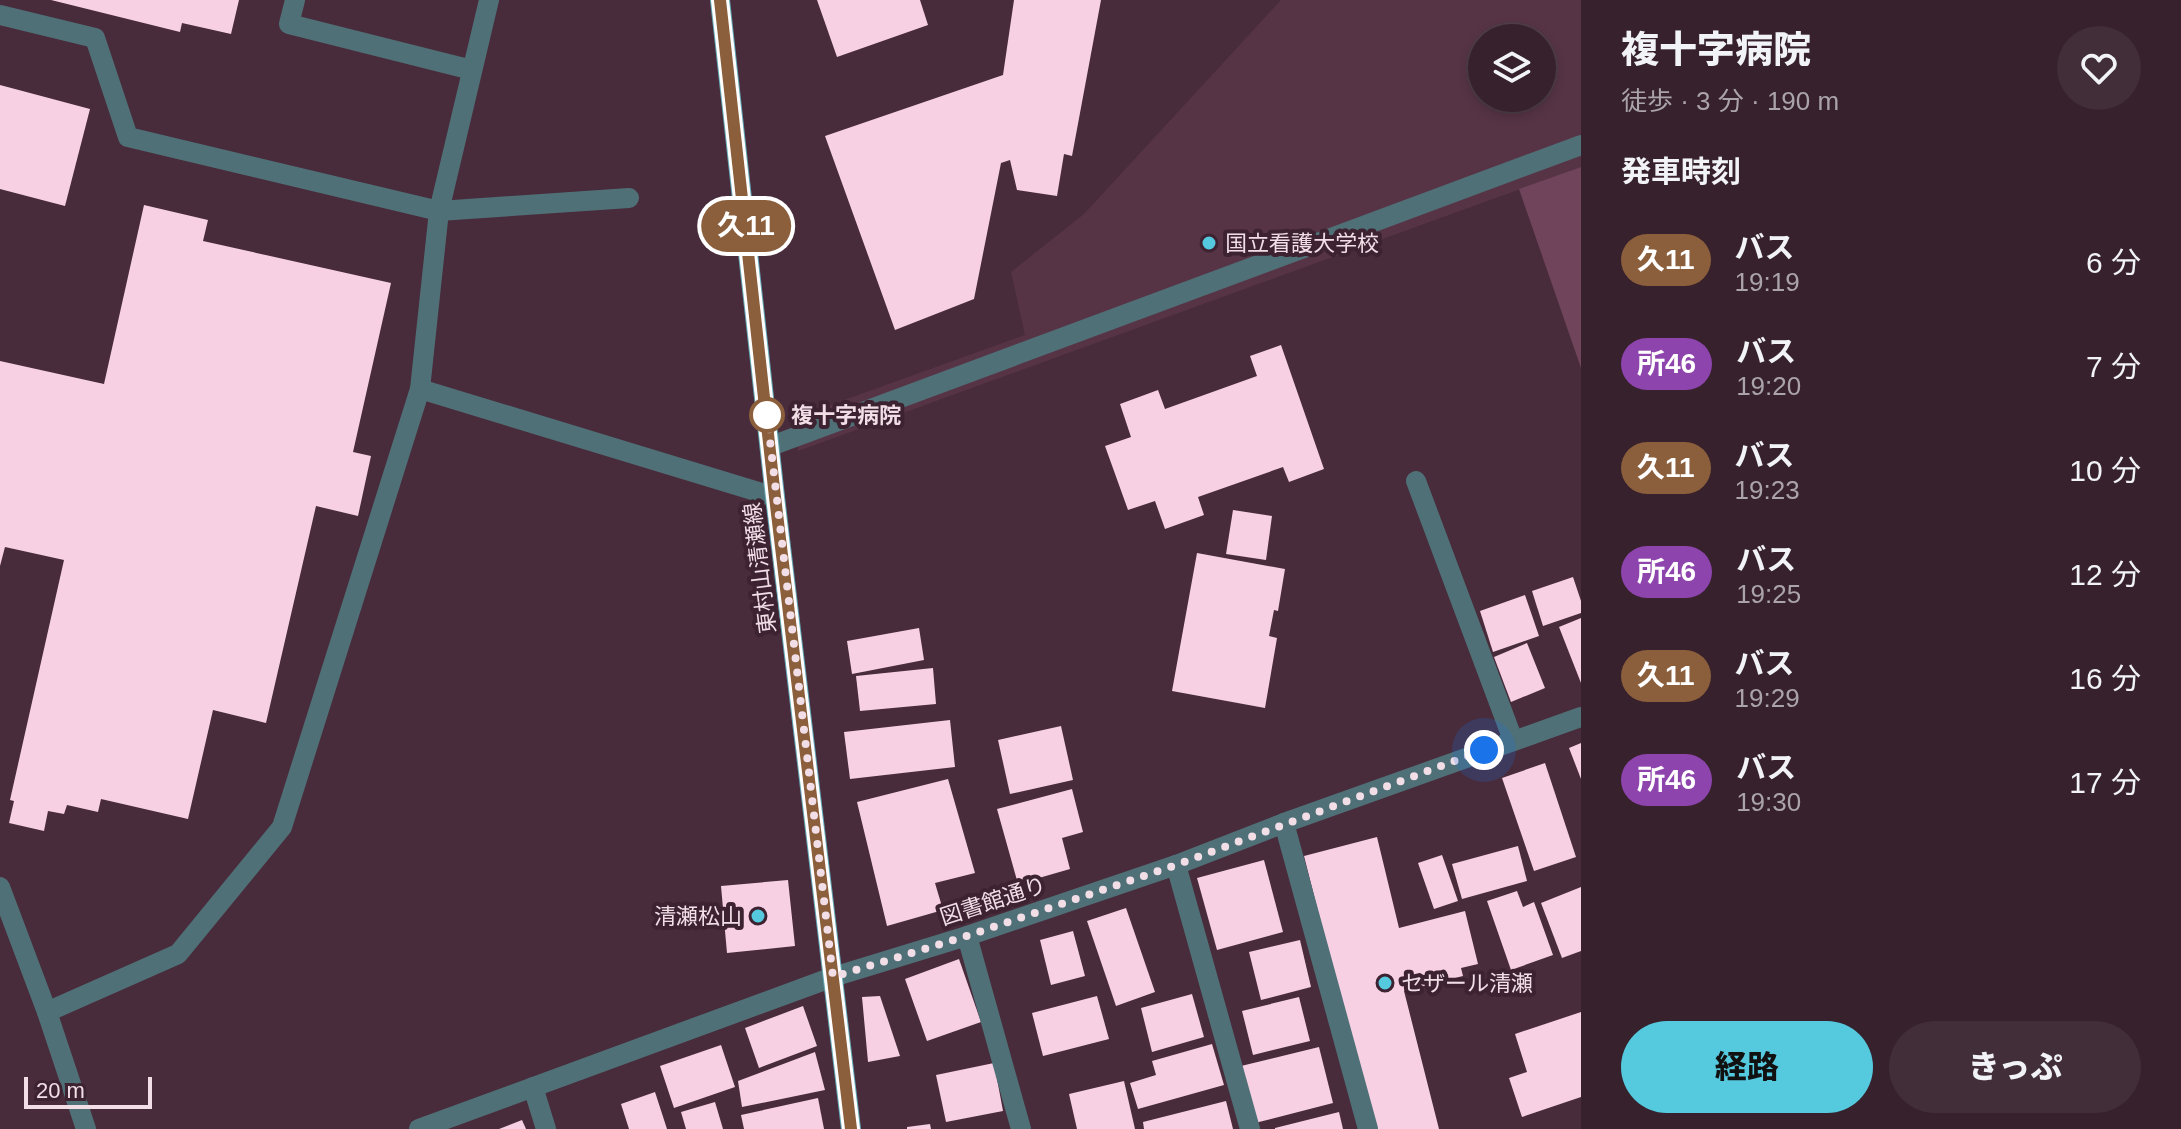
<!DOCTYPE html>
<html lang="ja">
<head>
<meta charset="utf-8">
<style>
  body { margin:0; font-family:Arial,"Noto Sans JP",sans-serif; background:#412e38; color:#f1f3f6; height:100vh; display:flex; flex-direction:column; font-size:30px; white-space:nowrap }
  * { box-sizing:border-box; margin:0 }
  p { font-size:26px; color:#aaa3a9 }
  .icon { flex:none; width:44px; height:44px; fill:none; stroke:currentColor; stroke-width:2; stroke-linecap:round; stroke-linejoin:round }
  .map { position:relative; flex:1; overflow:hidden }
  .panel { display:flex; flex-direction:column; background:#36212c; width:600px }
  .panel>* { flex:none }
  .badge { padding:0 16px; border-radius:26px; font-size:28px; line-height:52px }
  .fabs { position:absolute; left:1468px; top:24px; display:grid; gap:16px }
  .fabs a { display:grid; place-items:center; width:88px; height:88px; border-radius:50%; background:#36212c; box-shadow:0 4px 12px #0003,0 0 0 2px #503e48; font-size:40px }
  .scale { position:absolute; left:24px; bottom:20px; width:128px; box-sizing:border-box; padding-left:8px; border:4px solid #f1dee7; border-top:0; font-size:22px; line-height:28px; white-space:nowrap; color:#f1dee7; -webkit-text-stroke:6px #3d2231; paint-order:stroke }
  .you { position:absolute; width:40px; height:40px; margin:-20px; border:6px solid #fff; border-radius:50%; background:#1a73e8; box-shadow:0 0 0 12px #1a73e833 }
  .map>.badge { position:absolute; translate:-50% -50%; box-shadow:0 0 0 4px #fff }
  h2 { padding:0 40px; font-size:30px; line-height:72px }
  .round { display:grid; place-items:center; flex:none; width:84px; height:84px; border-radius:42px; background:#412e38 }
  .overview { display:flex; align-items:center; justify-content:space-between; height:136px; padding:0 40px }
  h1 { font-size:38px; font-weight:800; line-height:60px }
  .action { display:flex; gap:16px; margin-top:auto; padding:16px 40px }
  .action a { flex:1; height:92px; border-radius:48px; background:#55cadf; color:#111; font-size:32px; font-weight:800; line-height:92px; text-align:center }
  .action a+a { background:#412e38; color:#f1f3f6 }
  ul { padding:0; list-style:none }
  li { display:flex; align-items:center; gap:24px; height:104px; padding:0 40px }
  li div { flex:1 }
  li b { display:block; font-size:30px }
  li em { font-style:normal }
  li .badge { min-width:88px; font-weight:700; text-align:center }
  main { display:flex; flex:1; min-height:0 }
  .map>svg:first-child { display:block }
  .built { fill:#563446; fill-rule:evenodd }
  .green { fill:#70445b }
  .building { fill:#f7d0e3 }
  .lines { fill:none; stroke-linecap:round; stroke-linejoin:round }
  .minor { stroke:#507077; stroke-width:20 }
  .major { stroke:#64a9b7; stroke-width:20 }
  .line-casing { stroke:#fff; stroke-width:18 }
  .line { stroke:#8b5e3c; stroke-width:12 }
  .walk { stroke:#f1dee7; stroke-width:8; stroke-dasharray:0 14.4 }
  .poi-dot { fill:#55cadf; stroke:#3d2231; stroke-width:3 }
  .stop-dot { fill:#fff; stroke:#8b5e3c; stroke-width:4 }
  .labels { text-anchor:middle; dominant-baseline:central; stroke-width:8; stroke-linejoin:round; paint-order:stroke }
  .poi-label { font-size:22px; fill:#f1dee7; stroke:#3d2231; text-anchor:start }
  .stop-label { font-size:22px; font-weight:bold; fill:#f1dee7; stroke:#3d2231; text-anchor:start }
  .street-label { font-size:22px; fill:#f1dee7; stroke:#3d2231 }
</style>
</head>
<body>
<main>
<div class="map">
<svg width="1581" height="1129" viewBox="0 0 1581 1129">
  <rect width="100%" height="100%" fill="#482c3b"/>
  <!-- built -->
  <path class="built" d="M1281,0H1581V167L798,451L794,418L1025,335L1011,272L1084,214ZM1482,38H1542V98H1482Z"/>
  <!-- green -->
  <polygon class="green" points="1581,167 1581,368 1519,189"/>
  <!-- building -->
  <g class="building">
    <polygon points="51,0 239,0 231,34 182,23 180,32"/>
    <polygon points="817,0 920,0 928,25 837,57"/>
    <polygon points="1014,0 1101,0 1072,156 1064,154 1057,196 1017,190 1010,160 1001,163 974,299 895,330 825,136 1003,75"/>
    <polygon points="0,85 90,109 65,206 0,189"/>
    <polygon points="144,205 208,220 203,241 391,283 353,452 371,456 358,516 316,506 266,723 213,710 188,819 101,799 98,812 67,805 64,814 48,811 44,831 9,823 14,801 10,800 64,560 5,547 0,566 0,361 104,384"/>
    <polygon points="1281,345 1324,469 1289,482 1283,467 1198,497 1204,515 1165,529 1155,501 1128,510 1105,446 1131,437 1120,404 1158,390 1165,409 1257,376 1250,356"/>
    <polygon points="1233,510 1272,516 1266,560 1226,554"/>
    <polygon points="1197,553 1285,569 1278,611 1274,610 1269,636 1277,638 1265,708 1172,691"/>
    <polygon points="1573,577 1581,601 1581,613 1543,626 1532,591"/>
    <polygon points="1525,595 1539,636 1493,652 1480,611"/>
    <polygon points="1581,618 1581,683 1559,627"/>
    <polygon points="919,628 924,660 852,674 847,641"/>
    <polygon points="1527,643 1545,688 1511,702 1494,657"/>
    <polygon points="933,668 936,704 860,711 856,676"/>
    <polygon points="950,720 955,767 850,779 844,732"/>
    <polygon points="1061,726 1073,780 1010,794 998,740"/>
    <polygon points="1581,743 1581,779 1569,748"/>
    <polygon points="1545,763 1576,857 1534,871 1502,778"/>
    <polygon points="948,779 975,873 935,883 943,910 887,926 857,802"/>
    <polygon points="1072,789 1083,832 1062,838 1070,869 1018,884 997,809"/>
    <polygon points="1377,837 1399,928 1465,911 1478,964 1461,968 1463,976 1404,991 1439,1129 1373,1129 1304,856"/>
    <polygon points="1518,846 1527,881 1462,899 1452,864"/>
    <polygon points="1442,855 1458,901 1434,909 1418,863"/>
    <polygon points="1264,860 1283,932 1217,950 1197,878"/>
    <polygon points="788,880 795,946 727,953 721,886"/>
    <polygon points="1581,887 1581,951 1562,958 1541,903"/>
    <polygon points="1517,891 1523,907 1534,902 1553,955 1511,970 1487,901"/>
    <polygon points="1126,908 1155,992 1116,1006 1087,921"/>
    <polygon points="1073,931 1085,976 1051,985 1040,940"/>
    <polygon points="1300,940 1311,987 1261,1000 1249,952"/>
    <polygon points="959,959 981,1022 927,1041 905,979"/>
    <polygon points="1192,994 1204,1037 1152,1052 1141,1008"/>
    <polygon points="880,996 900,1056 868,1062 862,997"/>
    <polygon points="1097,996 1109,1039 1043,1056 1032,1013"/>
    <polygon points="1299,997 1310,1041 1253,1055 1242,1011"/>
    <polygon points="803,1006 817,1046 759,1068 745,1028"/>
    <polygon points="1581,1012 1581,1097 1522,1117 1509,1078 1527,1072 1515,1034"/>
    <polygon points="1212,1044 1224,1085 1138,1109 1130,1083 1156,1075 1152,1061"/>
    <polygon points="721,1045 735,1087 674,1108 660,1066"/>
    <polygon points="1319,1047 1333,1103 1255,1123 1241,1066"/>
    <polygon points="815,1052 825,1090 742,1107 738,1081"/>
    <polygon points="994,1063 1003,1111 946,1122 936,1075"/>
    <polygon points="1124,1081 1135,1129 1077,1129 1069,1094"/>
    <polygon points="655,1092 667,1129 629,1129 621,1104"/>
    <polygon points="818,1098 824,1129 744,1129 741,1115"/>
    <polygon points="1226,1101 1233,1129 1144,1129 1143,1122"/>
    <polygon points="715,1102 723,1129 686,1129 681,1112"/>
    <polygon points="1339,1112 1343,1129 1275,1129 1275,1128"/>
    <polygon points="522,1120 526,1129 499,1129"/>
    <polygon points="930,1124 931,1129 907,1129 907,1127"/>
  </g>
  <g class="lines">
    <!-- minor -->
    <g class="minor">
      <polyline points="295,0 289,24 472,70"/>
      <polyline points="0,15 95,38 128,137 439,211 489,0"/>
      <polyline points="420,389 439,211 629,198"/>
      <polyline points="771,446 1581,145"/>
      <polyline points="1416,481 1513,740"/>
      <polyline points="1284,823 1368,1129"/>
      <polyline points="1176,865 1250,1129"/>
      <polyline points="0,887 47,1012"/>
      <polyline points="967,936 1021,1129"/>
      <polyline points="533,1087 546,1129"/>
      <polyline points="86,1129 47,1012 178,954 282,827 420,389 775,497"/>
      <polyline points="419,1129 833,977 967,936 1176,865 1284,823 1581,717"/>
    </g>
    <!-- major -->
    <polyline class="major" points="720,0 775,497 851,1129"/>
  </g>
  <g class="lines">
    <defs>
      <polyline id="line" points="720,0 775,497 851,1129"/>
    </defs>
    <!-- line casing -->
    <use href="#line" class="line-casing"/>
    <!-- line -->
    <use href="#line" class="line"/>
    <!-- walk -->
    <polyline class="walk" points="767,415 833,977 967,936 1176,865 1484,750"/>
  </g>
  <!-- markers -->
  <g class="poi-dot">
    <circle cx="1209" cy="243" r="8"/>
    <circle cx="758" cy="916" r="8"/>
    <circle cx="1385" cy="983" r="8"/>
  </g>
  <circle class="stop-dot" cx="767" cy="415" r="16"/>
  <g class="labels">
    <!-- poi labels -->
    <g class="poi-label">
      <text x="1225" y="243">国立看護大学校</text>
      <text x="742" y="916" text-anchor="end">清瀬松山</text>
      <text x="1401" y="983">セザール清瀬</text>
    </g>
    <!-- stop labels -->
    <g class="stop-label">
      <text x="791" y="415">複十字病院</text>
    </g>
    <!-- street labels -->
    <g class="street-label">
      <text transform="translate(760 568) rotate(-97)">東村山清瀬線</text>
      <text transform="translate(993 901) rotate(-18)">図書館通り</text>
    </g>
  </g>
</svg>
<div class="fabs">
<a><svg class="icon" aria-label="layers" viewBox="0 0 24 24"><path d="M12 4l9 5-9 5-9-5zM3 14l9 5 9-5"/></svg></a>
</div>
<div class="scale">20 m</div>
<div class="you" style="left:1484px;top:750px"></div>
<b class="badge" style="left:746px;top:226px;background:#8b5e3c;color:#fff">久11</b>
</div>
<section class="panel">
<div class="overview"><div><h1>複十字病院</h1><p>徒歩 · 3 分 · 190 m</p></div><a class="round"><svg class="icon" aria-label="heart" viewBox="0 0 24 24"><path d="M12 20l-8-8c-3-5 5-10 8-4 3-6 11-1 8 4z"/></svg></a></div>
<h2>発車時刻</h2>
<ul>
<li><span class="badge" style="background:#8b5e3c;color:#fff">久11</span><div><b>バス</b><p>19:19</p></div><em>6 分</em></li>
<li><span class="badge" style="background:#8e44ad;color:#fff">所46</span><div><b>バス</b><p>19:20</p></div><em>7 分</em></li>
<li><span class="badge" style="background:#8b5e3c;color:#fff">久11</span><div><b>バス</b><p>19:23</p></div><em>10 分</em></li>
<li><span class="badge" style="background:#8e44ad;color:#fff">所46</span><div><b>バス</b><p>19:25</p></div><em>12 分</em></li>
<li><span class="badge" style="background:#8b5e3c;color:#fff">久11</span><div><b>バス</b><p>19:29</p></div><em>16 分</em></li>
<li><span class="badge" style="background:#8e44ad;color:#fff">所46</span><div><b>バス</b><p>19:30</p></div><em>17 分</em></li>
</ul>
<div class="action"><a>経路</a><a>きっぷ</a></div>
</section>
</main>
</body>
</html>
